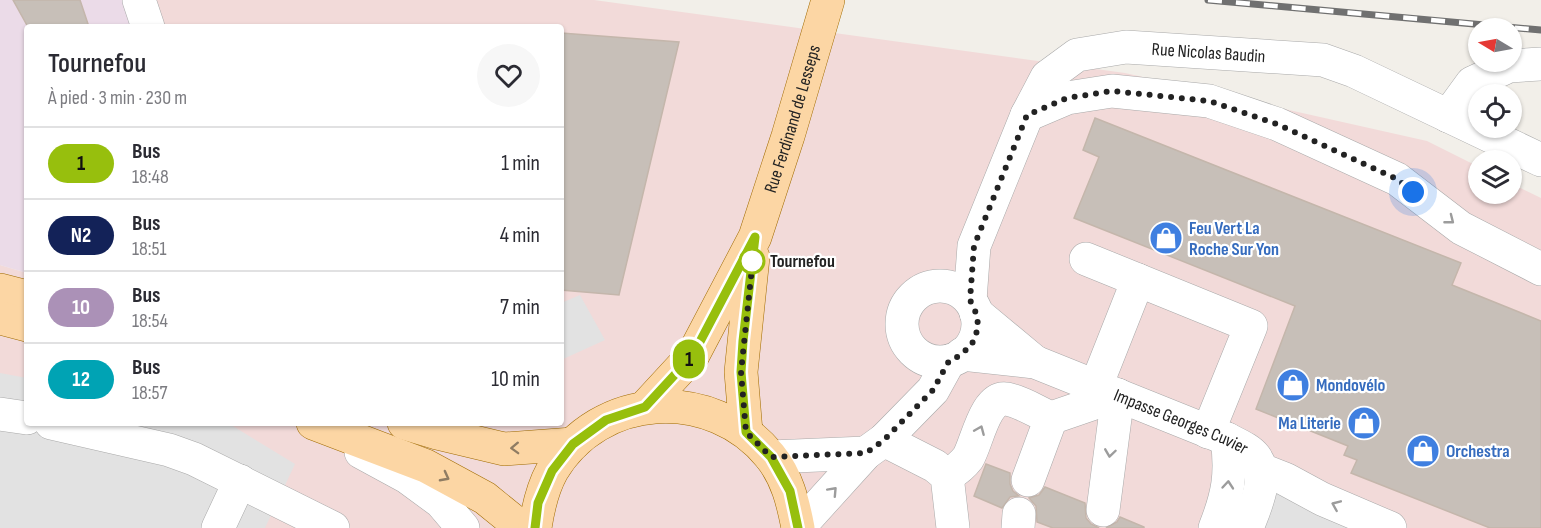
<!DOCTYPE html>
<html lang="fr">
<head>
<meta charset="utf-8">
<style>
  body { margin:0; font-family:"Sofia Sans Condensed",sans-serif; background:#f7f7f7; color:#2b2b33; height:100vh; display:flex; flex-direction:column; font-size:22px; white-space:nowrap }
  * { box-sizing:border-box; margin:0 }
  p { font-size:20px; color:#7c7c81 }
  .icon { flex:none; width:33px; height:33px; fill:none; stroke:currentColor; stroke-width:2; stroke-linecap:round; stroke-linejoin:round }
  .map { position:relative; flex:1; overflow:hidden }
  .details { position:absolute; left:24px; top:24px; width:540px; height:402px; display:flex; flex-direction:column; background:#fff; border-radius:6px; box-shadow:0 2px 4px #0004 }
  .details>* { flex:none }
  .badge { padding:0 12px; border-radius:20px; font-size:21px; line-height:39px }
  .needle { width:39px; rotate:280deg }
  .controls { position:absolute; left:1468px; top:18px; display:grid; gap:12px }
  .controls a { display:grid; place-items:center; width:54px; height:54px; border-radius:50%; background:#fff; box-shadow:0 2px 4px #0004; font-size:30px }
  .you { position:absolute; width:30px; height:30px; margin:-15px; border:4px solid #fff; border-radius:50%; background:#1a73e8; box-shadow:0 0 0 9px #1a73e833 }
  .map>.badge { position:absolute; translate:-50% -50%; box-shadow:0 0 0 3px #fff }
  .round { display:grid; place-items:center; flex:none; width:63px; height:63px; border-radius:32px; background:#f7f7f7 }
  .headline { display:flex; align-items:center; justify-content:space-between; height:102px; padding:0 24px }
  h1 { font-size:28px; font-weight:600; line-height:45px }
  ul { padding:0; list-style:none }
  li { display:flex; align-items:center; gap:18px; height:72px; padding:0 24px; border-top:2px solid #e1e1e2 }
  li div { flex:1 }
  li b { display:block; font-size:22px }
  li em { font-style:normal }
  li .badge { min-width:66px; font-weight:700; text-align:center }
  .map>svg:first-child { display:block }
  .commercial { fill:#f2dad9 }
  .industrial { fill:#ebdbe8 }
  .parking { fill:#e2e2e2 }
  .building { fill:#c7bfb8; stroke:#c4b6ab; stroke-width:1.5 }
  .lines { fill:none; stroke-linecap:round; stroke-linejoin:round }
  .minor-casing { stroke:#a9a9a9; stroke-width:34 }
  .major-casing { stroke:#a06b00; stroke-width:34 }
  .minor { stroke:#fff; stroke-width:33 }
  .major { stroke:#fcd6a4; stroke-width:33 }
  .rail-casing { stroke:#707070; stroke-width:7 }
  .rail { stroke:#fff; stroke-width:4.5; stroke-dasharray:14; stroke-linecap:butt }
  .oneway { stroke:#9c9c9c }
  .oneway2 { stroke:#8f7c63 }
  .line-casing { stroke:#fff; stroke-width:14 }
  .line { stroke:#97bf0d; stroke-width:9 }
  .walk { stroke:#222; stroke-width:6; stroke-dasharray:0 10.8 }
  .stop-dot { fill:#fff; stroke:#97bf0d; stroke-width:3 }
  .labels { text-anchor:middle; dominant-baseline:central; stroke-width:4.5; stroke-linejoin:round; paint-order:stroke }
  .street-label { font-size:18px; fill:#222; stroke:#fff }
  .shop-label { font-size:18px; font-weight:bold; fill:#366cbe; stroke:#fff; text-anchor:start }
  .stop-label { font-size:18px; font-weight:bold; fill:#222; stroke:#fff; text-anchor:start }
</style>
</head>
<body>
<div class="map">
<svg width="1541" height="528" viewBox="0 0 1541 528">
  <rect width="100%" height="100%" fill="#f2efe9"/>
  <!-- commercial -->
  <polygon class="commercial" points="156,0 594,0 1125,73 1427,141 1479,167 1479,194 1512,194 1512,184 1541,198 1541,528 0,528 0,265 27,273 27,423 561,423 561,27 161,27"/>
  <!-- industrial -->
  <polygon class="industrial" points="0,0 156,0 161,27 27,27 27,273 0,265"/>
  <!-- parking -->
  <g class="parking">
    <polygon points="580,295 605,340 561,360 561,303"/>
    <polygon points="0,373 27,378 27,423 228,423 295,464 265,528 0,528"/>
    <polygon points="1271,488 1368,528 1256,528"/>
  </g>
  <!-- building -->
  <g class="building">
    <polygon points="13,0 80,0 89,27 28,27"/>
    <polygon points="561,33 679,42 619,295 561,290"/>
    <polygon points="1095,118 1461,263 1452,285 1541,321 1541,528 1490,528 1351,473 1357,460 1344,455 1348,446 1256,409 1295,306 1074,218 1099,157 1083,150"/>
    <polygon points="986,464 1010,473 1010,484 1013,491 1019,496 1010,497 1002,508 974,496"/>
    <polygon points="1045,487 1085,503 1086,518 1091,524 1099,528 1053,528 1037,522 1036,506 1029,498 1039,495"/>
    <polygon points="1120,517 1144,527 1144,528 1106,528 1117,522"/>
  </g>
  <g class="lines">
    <defs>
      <g id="minor">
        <polyline points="139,0 148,27"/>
        <polyline points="1027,115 1067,98 1112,91 1209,101 1277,124 1397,179 1461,228 1541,269"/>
        <polyline points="1448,116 1472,83 1509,66 1541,64"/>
        <polyline points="1086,259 1251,326 1208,432"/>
        <circle cx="940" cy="324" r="38"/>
        <path id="s1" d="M970,300L974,246L1027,115L1047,77L1077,55L1126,47L1323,60L1354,71L1541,160"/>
        <polyline points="976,313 1035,362"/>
        <path id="s2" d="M962,354L1035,362L1227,439C1236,444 1249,449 1255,457C1270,477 1255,507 1247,528"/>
        <polyline points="1096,386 1138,280"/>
        <polyline points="0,414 27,418"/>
        <polyline points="1051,418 1118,395 1103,510"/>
        <polyline points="51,423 169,450 194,459 333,528"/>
        <polyline points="884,440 935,466 947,476 953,528"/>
        <polyline points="361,452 407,477 441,502 463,528"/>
        <polyline points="771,457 866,453"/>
        <polyline points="1262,470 1285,479 1322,499 1390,528"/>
        <path d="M947,476C955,471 962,466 968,458C977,443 985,395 1007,399C1022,402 1037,412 1051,418L1028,480"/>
        <polyline points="218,528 240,481"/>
        <polyline points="798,528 866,453 884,440 933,390 949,361"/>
        <polyline points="1018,528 1019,514"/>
        <path d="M1215,528C1228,495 1232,474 1227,439"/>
      </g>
      <g id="major">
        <polyline points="0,290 27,297"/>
        <polyline points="0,318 27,325"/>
        <path id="s3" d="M645,407L693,355L755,237L788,136L828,0"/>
        <polyline points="313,423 426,466 485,498 522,528"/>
        <polyline points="404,423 437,433 504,449 573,444"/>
        <polyline points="746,432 741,372 753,257"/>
        <path d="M535,528C538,508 542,489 552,471C599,391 712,385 770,456C787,477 793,502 798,528"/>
      </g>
    </defs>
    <!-- minor casing -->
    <use href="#minor" class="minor-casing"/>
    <!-- major casing -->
    <use href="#major" class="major-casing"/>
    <!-- minor -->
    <use href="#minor" class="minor"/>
    <!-- major -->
    <use href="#major" class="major"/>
    <defs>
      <polyline id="rail" points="1208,0 1541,30"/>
    </defs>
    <!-- rail casing -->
    <use href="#rail" class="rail-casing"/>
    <!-- rail -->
    <use href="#rail" class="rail"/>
  </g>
  <!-- one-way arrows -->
  <defs><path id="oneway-chevron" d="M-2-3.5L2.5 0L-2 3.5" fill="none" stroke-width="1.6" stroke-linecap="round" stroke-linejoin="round" transform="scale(1.5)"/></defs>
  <g class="oneway">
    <use href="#oneway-chevron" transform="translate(1450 220) rotate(38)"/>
    <use href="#oneway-chevron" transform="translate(980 430) rotate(-67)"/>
    <use href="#oneway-chevron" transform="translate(1110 453) rotate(98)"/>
    <use href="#oneway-chevron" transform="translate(1228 485) rotate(-85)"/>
    <use href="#oneway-chevron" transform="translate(833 491) rotate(-47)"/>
    <use href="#oneway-chevron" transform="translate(1336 505) rotate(-157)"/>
  </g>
  <g class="oneway2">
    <use href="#oneway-chevron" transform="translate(515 448) rotate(178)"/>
    <use href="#oneway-chevron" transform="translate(445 477) rotate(28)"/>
  </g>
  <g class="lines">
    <defs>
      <polyline id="line" points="535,528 538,503 552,471 573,444 606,420 645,407 693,355 755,237 743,341 741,372 746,432 771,457 790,491 798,528"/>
    </defs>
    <!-- line casing -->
    <use href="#line" class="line-casing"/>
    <!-- line -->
    <use href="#line" class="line"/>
    <!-- walk -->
    <polyline class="walk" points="752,261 753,258 741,372 746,432 771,457 866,453 884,440 933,390 949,361 956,358 971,346 976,335 978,324 976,313 970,300 974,246 1027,115 1067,98 1112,91 1209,101 1277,124 1397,179 1413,192"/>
  </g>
  <!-- icons -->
  <defs>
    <symbol id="shop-disc" viewBox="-11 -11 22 22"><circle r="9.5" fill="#3f7fe0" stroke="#fff"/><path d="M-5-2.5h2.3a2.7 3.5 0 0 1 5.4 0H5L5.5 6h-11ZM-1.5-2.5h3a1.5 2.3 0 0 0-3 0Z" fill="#fff"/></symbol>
  </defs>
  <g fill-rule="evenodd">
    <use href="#shop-disc" x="1147" y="219" width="38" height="38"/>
    <use href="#shop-disc" x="1274" y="366" width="38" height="38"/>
    <use href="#shop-disc" x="1345" y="404" width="38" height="38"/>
    <use href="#shop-disc" x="1404" y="432" width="38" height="38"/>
  </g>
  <!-- markers -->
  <circle class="stop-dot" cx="752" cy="261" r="12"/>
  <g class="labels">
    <!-- street labels -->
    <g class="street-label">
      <text stroke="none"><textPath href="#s1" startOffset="408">Rue Nicolas Baudin</textPath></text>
      <text stroke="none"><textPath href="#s3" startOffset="328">Rue Ferdinand de Lesseps</textPath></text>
      <text stroke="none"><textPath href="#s2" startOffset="231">Impasse Georges Cuvier</textPath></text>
    </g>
    <!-- shop labels -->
    <g class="shop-label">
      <text x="1189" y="228">Feu Vert La<tspan x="1189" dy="21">Roche Sur Yon</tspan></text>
      <text x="1316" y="385">Mondovélo</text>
      <text x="1341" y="423" text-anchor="end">Ma Literie</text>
      <text x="1446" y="451">Orchestra</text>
    </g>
    <!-- stop labels -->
    <g class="stop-label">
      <text x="770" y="261">Tournefou</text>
    </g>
  </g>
</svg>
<div class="controls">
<a><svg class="needle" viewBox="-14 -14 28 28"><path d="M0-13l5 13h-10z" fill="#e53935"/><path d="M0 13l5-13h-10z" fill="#7c7c81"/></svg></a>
<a><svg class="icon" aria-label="locate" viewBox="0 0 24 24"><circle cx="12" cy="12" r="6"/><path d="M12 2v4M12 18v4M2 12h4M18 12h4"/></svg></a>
<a><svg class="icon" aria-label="layers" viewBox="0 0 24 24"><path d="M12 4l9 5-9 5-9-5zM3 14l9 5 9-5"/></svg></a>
</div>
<div class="you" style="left:1413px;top:192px"></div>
<b class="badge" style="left:689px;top:359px;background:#97bf0d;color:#111">1</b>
<section class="details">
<div class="headline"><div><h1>Tournefou</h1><p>À pied · 3 min · 230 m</p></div><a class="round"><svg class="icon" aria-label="heart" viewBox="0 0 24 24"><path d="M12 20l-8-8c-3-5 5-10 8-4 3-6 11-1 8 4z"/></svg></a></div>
<ul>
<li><span class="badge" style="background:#97bf0d;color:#111">1</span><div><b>Bus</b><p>18:48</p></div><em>1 min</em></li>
<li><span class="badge" style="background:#132258;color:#fff">N2</span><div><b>Bus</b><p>18:51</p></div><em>4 min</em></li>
<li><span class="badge" style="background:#ab91b7;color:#fff">10</span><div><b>Bus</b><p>18:54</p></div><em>7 min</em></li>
<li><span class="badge" style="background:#00a3b4;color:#fff">12</span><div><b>Bus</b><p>18:57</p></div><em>10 min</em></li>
</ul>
</section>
</div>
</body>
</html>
